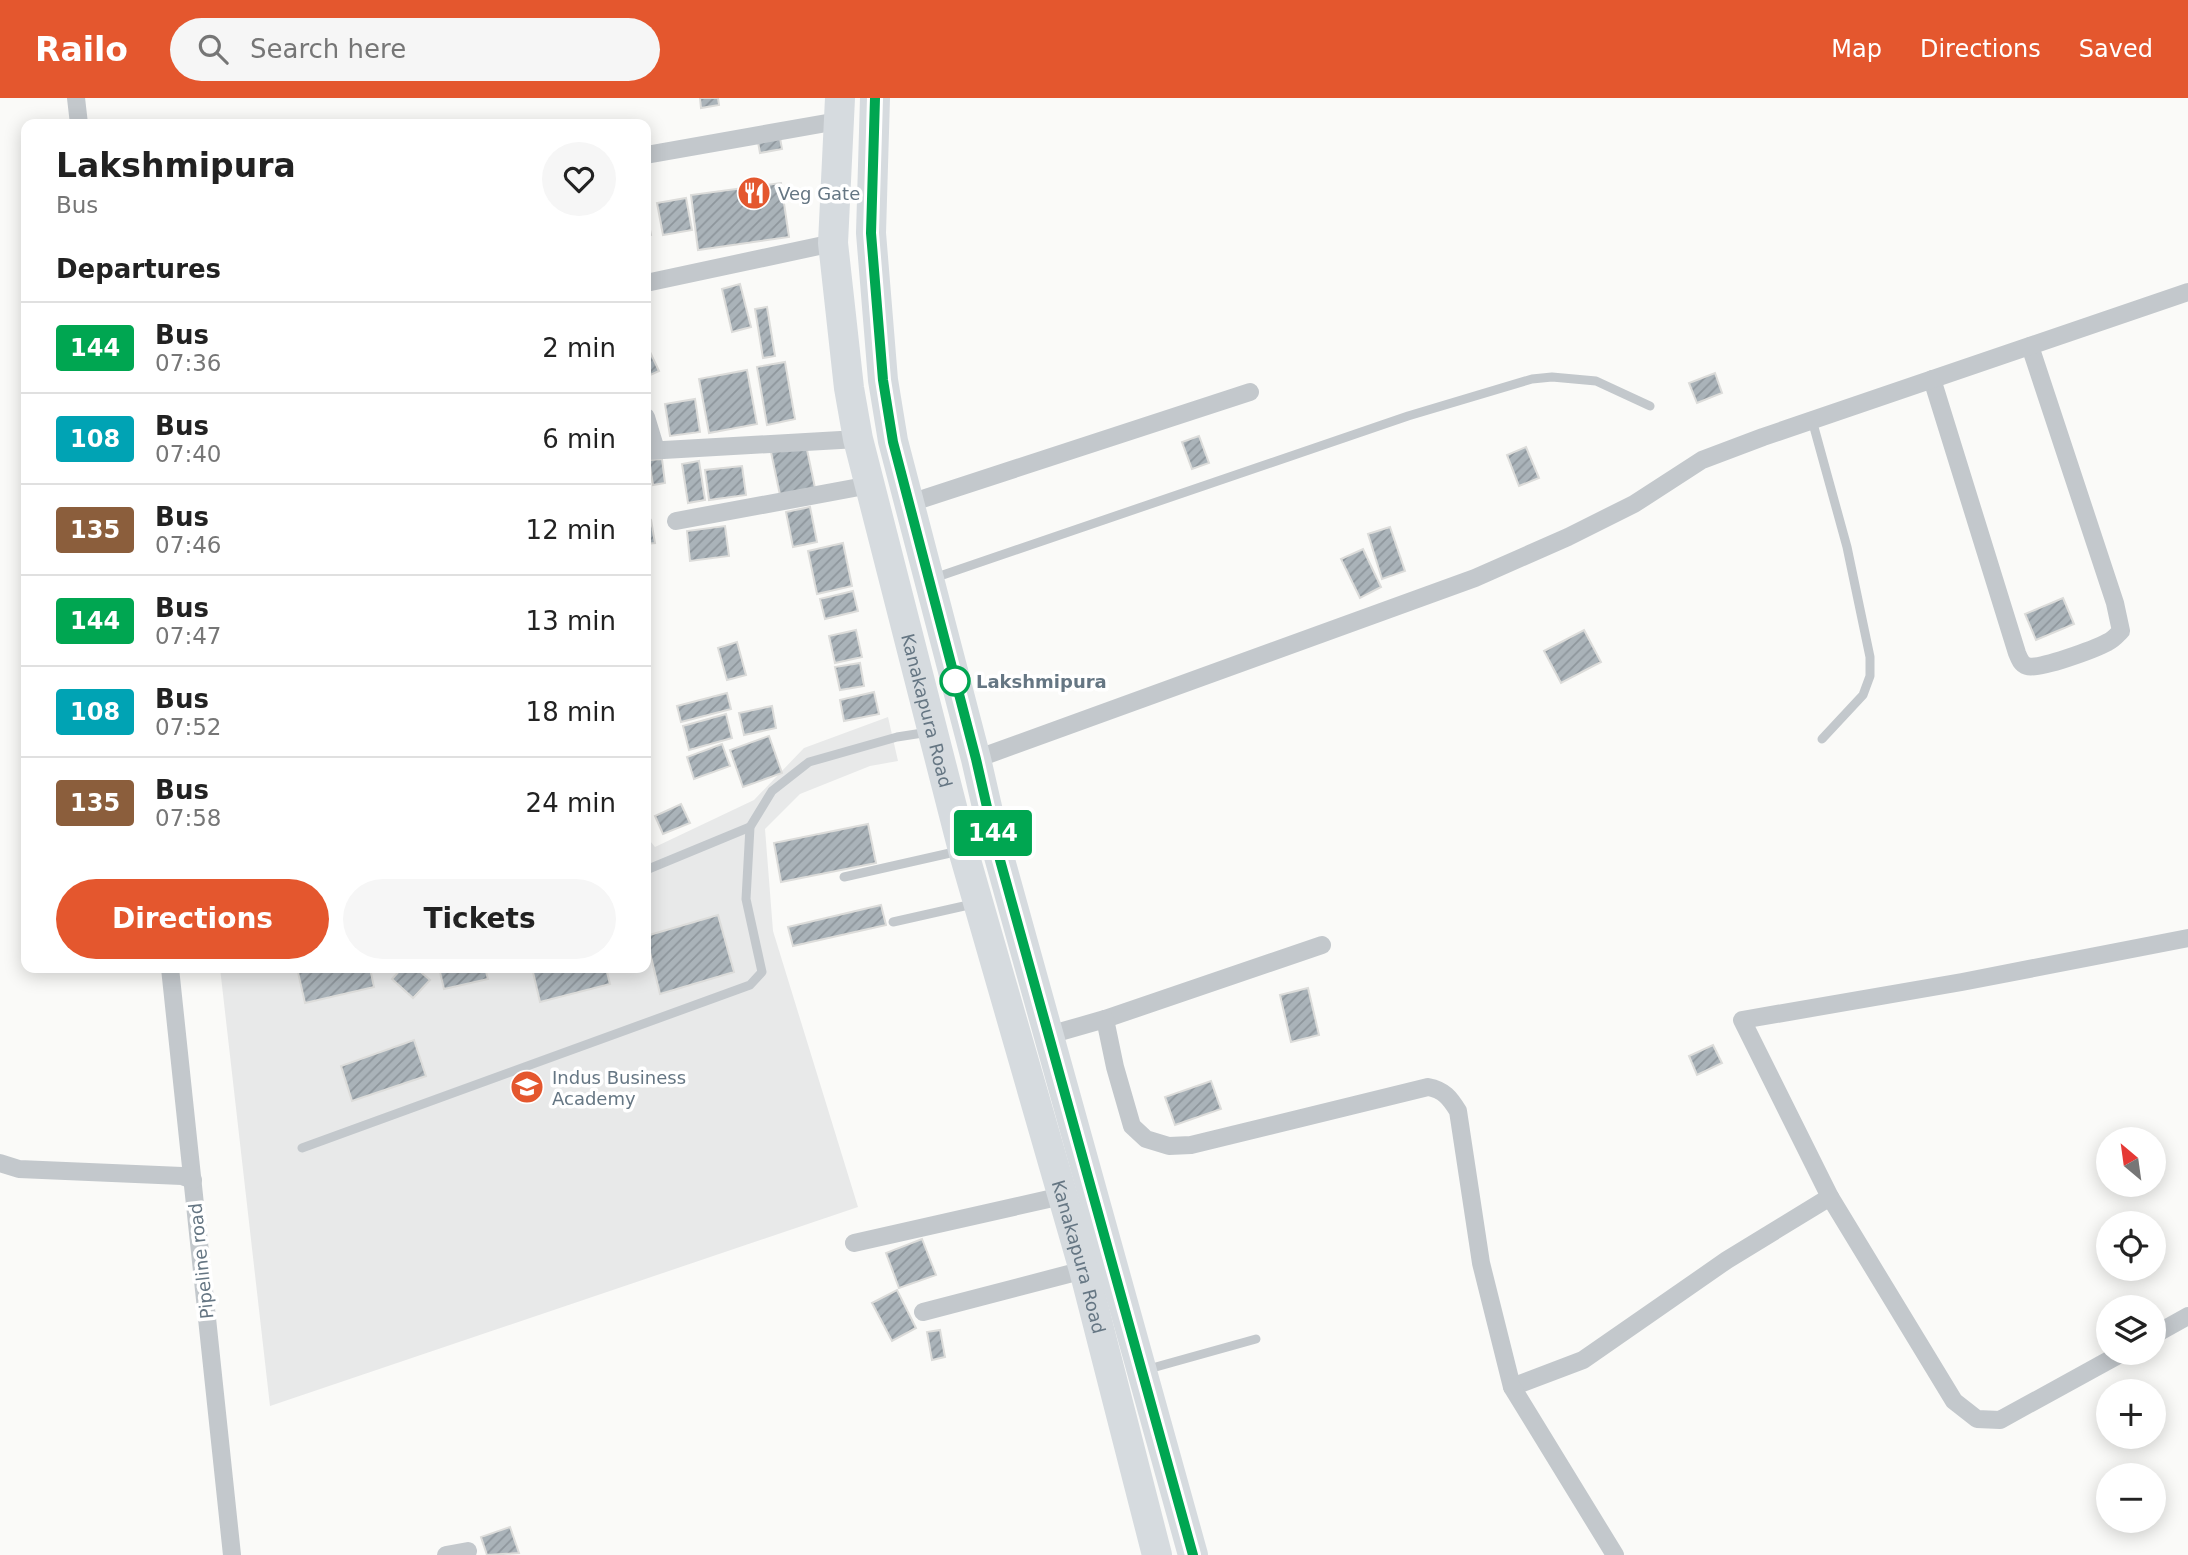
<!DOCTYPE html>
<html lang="en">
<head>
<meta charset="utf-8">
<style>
  body { margin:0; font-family:"DejaVu Sans",sans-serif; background:#f6f6f6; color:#222; height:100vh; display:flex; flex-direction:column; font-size:26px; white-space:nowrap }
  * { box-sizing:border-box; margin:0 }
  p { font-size:23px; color:#767676 }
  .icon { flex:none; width:38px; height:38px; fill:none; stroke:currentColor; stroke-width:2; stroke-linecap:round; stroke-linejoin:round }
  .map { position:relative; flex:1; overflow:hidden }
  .details { position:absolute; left:21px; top:21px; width:630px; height:854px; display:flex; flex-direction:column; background:#fff; border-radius:14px; box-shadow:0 4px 18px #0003 }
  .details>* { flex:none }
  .badge { padding:0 14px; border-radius:5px; font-size:24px; line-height:46px }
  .needle { width:46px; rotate:331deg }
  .buttons { position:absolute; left:2096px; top:1029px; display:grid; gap:14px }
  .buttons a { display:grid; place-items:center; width:70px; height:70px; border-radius:50%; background:#fff; box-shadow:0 4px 18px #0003; font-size:35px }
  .map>.badge { position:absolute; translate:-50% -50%; box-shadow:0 0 0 4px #fff }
  h2 { padding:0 35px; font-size:26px; line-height:63px }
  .round { display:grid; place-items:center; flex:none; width:74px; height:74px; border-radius:37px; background:#f6f6f6 }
  .overview { display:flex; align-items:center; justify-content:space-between; height:119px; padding:0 35px }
  h1 { font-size:33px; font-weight:700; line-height:52px }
  .button { display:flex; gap:14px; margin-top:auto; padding:14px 35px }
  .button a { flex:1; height:80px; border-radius:42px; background:#e4572e; color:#fff; font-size:28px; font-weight:700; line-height:80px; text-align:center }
  .button a+a { background:#f6f6f6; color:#222 }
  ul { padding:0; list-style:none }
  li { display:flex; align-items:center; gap:21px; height:91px; padding:0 35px; border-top:2px solid #e0e0e0 }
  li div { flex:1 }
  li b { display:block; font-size:26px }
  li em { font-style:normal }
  li .badge { min-width:77px; font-weight:700; text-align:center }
  header { display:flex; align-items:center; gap:42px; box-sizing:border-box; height:98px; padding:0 35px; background:#e4572e; color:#fff }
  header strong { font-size:33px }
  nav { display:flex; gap:38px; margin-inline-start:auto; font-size:24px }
  .search { width:490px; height:63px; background:#f6f6f6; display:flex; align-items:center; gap:18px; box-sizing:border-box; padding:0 24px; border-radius:38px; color:#767676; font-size:26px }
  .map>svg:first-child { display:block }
  .built { fill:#e8e9e9 }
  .building { fill:url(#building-hatch); stroke:#dcdcda; stroke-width:2 }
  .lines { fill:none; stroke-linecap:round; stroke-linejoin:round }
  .service { stroke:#c3c8cc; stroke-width:9 }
  .minor { stroke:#c3c8cc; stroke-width:18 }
  .trunk { stroke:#d6dbdf; stroke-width:30 }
  .line-casing { stroke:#fff; stroke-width:16 }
  .line { stroke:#00a651; stroke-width:10 }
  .stop-dot { fill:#fff; stroke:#00a651; stroke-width:3.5 }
  .labels { text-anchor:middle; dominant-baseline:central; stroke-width:7; stroke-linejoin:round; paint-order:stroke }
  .poi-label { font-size:18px; fill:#657683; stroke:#fff; text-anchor:start }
  .stop-label { font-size:18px; font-weight:bold; fill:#657683; stroke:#fff; text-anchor:start }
  .street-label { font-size:18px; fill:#657683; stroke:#fff }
</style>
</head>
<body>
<header>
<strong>Railo</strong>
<div class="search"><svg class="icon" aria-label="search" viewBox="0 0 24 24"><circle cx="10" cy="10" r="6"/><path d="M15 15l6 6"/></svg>Search here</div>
<nav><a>Map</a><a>Directions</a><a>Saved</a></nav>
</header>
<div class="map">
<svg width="2188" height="1457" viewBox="0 0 2188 1457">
  <defs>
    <pattern id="building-hatch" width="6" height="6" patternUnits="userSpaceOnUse" patternTransform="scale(1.75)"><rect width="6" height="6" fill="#aab3b9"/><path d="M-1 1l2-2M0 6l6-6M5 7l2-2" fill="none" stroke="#8e969c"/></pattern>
  </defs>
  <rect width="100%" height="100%" fill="#fafaf8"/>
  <!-- built -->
  <polygon class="built" points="888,619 898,663 870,668 800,696 765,731 773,833 858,1109 270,1308 220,870 646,870 646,738 655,749 754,702 804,650"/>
  <!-- building -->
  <g class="building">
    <polygon points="700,0 718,0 719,7 701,10"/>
    <polygon points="780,40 782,51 760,55 758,44"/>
    <polygon points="781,85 789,139 698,152 691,97"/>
    <polygon points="686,100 692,132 663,137 657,105"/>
    <polygon points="646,112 651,137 646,138"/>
    <polygon points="740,186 751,229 732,234 722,191"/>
    <polygon points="767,209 775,258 763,260 755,211"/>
    <polygon points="650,254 659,273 646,279 646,256"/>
    <polygon points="785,264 795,321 767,327 757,269"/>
    <polygon points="747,272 757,326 709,335 699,281"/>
    <polygon points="1715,275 1722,295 1697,305 1689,285"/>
    <polygon points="695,301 700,334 670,338 665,306"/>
    <polygon points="1199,338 1209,365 1192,371 1182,344"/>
    <polygon points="806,347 815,390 780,397 771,354"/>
    <polygon points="1526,349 1539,380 1519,388 1507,357"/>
    <polygon points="662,361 665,385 653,387 649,362"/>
    <polygon points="699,363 705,402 688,405 682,366"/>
    <polygon points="742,368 746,397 709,402 705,372"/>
    <polygon points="810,409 817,444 793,449 786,414"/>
    <polygon points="651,422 655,445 646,446 646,423"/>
    <polygon points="725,428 729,458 690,463 687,433"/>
    <polygon points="1390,429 1405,473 1382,481 1368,436"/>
    <polygon points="843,445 852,488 817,496 808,453"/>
    <polygon points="1363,451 1381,489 1360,500 1341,461"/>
    <polygon points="853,493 858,513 825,521 820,501"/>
    <polygon points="2063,500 2074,526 2036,542 2025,516"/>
    <polygon points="856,532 862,559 835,565 829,538"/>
    <polygon points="1584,532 1601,564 1561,585 1544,553"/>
    <polygon points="737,544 746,577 727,582 718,550"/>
    <polygon points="860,565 864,588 840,592 835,569"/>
    <polygon points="874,594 879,616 844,623 840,602"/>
    <polygon points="727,595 731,611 681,624 677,608"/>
    <polygon points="772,608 776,630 744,637 739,615"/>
    <polygon points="726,616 732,640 689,652 683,628"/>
    <polygon points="769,638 782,675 743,689 730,652"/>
    <polygon points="722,646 730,668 694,681 687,659"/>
    <polygon points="681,706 690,725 663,736 655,718"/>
    <polygon points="868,726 876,765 781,784 774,745"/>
    <polygon points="881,807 886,827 793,848 788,829"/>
    <polygon points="718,817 734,874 660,896 646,838"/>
    <polygon points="297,870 370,870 374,889 305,905"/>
    <polygon points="402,870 416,870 430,882 413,900 392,881"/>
    <polygon points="439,870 485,870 488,881 444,891"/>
    <polygon points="532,870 606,870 610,886 540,904"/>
    <polygon points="1308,890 1319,937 1291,944 1280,897"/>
    <polygon points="414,942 426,978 352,1003 341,968"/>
    <polygon points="1713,947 1722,965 1697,977 1689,958"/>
    <polygon points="1211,983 1221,1011 1175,1027 1165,999"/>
    <polygon points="922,1141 936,1177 899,1190 886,1155"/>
    <polygon points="897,1192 916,1230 892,1243 872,1205"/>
    <polygon points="940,1232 945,1259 932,1262 927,1234"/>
    <polygon points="510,1429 519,1455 487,1457 481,1439"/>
  </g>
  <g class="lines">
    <!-- service -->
    <g class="service">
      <polyline points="1812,322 1847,449 1870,559 1870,578 1863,597 1822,641"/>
      <polyline points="934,480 1408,318 1532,281 1552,279 1596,283 1650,308"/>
      <polyline points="646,772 750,729"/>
      <polyline points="844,779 959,753"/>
      <polyline points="893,824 973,806"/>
      <polyline points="302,1050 750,887 762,874 746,801 750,729 772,693 809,664 897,639 929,634"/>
      <polyline points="1145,1272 1256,1241"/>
    </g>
    <!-- minor -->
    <g class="minor">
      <polyline points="76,0 79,26"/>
      <polyline points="646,57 838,23"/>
      <polyline points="646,185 833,145"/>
      <path d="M1932,281L2017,555C2019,560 2021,566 2027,568C2039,572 2095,551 2108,544C2114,541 2117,537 2121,533L2115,505L2030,248"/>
      <polyline points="646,319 656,352"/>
      <polyline points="646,353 858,341"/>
      <polyline points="910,405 1250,294"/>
      <polyline points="676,423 870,387"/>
      <polyline points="976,661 1475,480 1568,439 1634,406 1702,362 1763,339 2188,194"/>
      <polyline points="170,870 232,1457"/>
      <polyline points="1105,921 1322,847"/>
      <path d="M1049,937L1105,921L1115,969L1132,1028L1146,1041L1169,1048L1191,1047L1428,989C1444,992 1450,1000 1458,1013L1481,1165L1512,1289L1583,1262L1727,1162L1830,1099"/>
      <polyline points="0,1065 19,1071 182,1078 193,1082"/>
      <polyline points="854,1145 1062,1098"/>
      <polyline points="923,1214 1084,1172"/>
      <polyline points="2154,1237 2188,1218"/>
      <polyline points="2122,1255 2000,1322 1977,1321 1954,1303 1830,1099 1742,922 1962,884 2188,840"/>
      <polyline points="1512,1289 1615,1457"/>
      <polyline points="446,1457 468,1453"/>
    </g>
    <!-- trunk -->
    <g class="trunk">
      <path id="s1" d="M840,0L833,145L849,290L858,341L963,752L1084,1172L1157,1457"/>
      <polyline points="875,0 871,135 883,282 893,343 976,661 995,744 1193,1457"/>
    </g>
  </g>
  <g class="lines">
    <defs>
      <polyline id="line" points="875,0 871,135 883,282 893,344 976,661 995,744 1193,1457"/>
    </defs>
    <!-- line casing -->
    <use href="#line" class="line-casing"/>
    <!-- line -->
    <use href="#line" class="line"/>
  </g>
  <!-- icons -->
  <defs>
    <symbol id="restaurant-disc" viewBox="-11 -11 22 22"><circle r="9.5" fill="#e4572e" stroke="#fff"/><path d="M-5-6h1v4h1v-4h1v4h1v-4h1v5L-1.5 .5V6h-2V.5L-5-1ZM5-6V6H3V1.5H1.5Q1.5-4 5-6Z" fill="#fff"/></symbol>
    <symbol id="university-disc" viewBox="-11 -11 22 22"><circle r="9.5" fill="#e4572e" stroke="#fff"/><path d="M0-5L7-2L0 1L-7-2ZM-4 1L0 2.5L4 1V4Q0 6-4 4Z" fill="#fff"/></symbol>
  </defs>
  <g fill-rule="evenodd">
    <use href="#restaurant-disc" x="735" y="76" width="38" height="38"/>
    <use href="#university-disc" x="508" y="970" width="38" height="38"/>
  </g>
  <!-- markers -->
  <circle class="stop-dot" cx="955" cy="583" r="14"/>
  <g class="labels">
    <!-- poi labels -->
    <g class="poi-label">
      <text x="778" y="95">Veg Gate</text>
      <text x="552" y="979">Indus Business<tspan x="552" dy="21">Academy</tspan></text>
    </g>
    <!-- stop labels -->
    <g class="stop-label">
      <text x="976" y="583">Lakshmipura</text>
    </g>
    <!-- street labels -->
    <g class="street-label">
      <text stroke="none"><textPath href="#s1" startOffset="623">Kanakapura Road</textPath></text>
      <text stroke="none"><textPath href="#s1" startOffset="1190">Kanakapura Road</textPath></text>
      <text transform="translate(201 1163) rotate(-96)">Pipeline road</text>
    </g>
  </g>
</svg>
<div class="buttons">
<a><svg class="needle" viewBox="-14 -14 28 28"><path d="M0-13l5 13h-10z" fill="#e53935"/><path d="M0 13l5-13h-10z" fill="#767676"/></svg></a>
<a><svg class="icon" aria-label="locate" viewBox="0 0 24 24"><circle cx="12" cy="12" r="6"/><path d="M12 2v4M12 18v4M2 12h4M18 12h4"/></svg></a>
<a><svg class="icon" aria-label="layers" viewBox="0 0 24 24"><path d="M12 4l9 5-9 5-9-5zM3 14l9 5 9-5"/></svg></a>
<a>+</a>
<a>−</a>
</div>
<b class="badge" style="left:993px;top:735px;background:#00a651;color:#fff">144</b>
<section class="details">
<div class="overview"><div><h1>Lakshmipura</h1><p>Bus</p></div><a class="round"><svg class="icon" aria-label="heart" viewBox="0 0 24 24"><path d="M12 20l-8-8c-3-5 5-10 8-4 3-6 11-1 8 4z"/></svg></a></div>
<h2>Departures</h2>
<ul>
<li><span class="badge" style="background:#00a651;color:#fff">144</span><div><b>Bus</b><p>07:36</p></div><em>2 min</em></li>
<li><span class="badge" style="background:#00a3b4;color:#fff">108</span><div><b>Bus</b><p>07:40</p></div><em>6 min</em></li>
<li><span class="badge" style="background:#8b5e3c;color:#fff">135</span><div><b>Bus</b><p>07:46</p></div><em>12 min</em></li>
<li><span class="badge" style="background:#00a651;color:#fff">144</span><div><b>Bus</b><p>07:47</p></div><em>13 min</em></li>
<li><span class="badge" style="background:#00a3b4;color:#fff">108</span><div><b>Bus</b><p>07:52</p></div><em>18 min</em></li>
<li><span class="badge" style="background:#8b5e3c;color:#fff">135</span><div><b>Bus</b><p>07:58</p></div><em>24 min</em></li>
</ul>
<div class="button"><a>Directions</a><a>Tickets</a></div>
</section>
</div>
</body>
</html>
